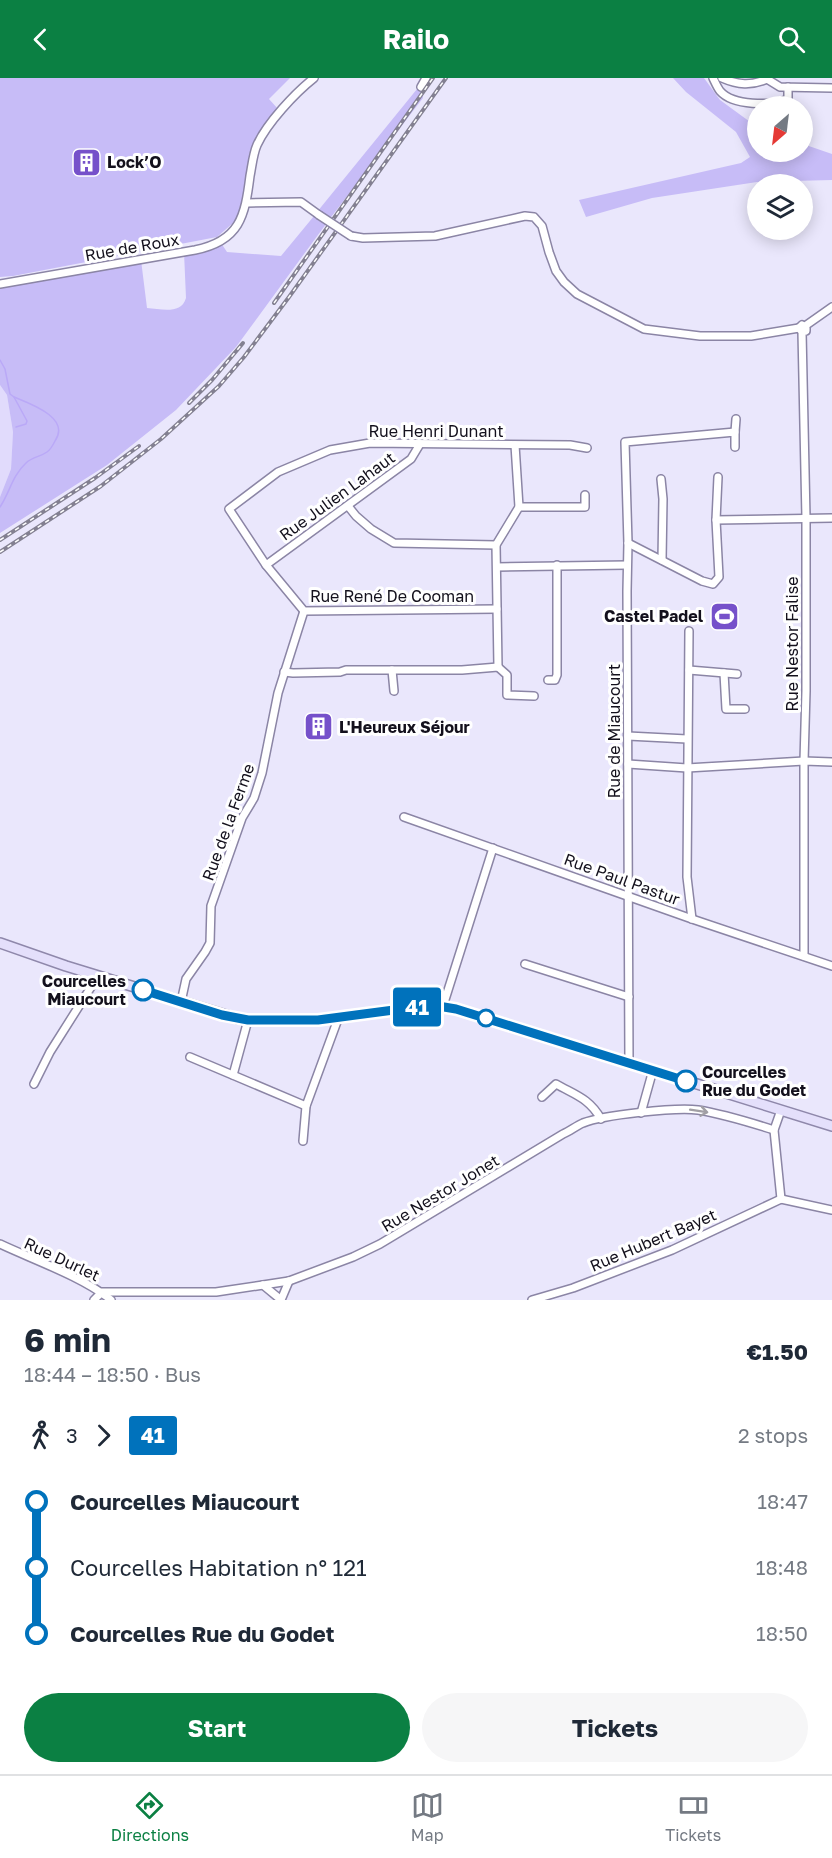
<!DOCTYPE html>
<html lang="en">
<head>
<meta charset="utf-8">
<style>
  body { margin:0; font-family:"Golos Text",sans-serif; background:#f6f6f7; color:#1f2937; height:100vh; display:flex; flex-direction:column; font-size:22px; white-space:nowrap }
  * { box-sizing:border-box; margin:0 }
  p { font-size:20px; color:#747a83 }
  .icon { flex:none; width:33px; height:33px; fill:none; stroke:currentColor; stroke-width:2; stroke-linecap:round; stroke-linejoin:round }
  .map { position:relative; height:1222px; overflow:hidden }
  .drawer { display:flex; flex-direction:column; background:#fff; flex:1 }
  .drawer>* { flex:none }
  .badge { padding:0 12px; border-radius:4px; font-size:21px; line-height:39px }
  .needle { width:39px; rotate:208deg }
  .buttons { position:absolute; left:747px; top:18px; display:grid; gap:12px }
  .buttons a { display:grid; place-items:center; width:66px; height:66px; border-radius:50%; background:#fff; box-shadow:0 3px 15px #0003; font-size:30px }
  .map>.badge { position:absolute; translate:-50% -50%; box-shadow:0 0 0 3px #fff }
  .legs { display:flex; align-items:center; gap:9px; height:66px; padding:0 24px; font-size:20px }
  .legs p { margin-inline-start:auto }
  .overview { display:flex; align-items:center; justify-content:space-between; height:102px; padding:0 24px }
  h1 { font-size:33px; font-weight:700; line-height:45px }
  .action { display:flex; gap:12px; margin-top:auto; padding:12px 24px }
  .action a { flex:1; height:69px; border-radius:36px; background:#0b8043; color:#fff; font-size:24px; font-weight:700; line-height:69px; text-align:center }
  .action a+a { background:#f6f6f7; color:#1f2937 }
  ul { padding:0 24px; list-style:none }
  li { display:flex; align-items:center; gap:21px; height:66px; font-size:22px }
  li i { display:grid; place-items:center; width:9px; height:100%; margin:0 8px; background:currentColor }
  li i::after { content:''; width:15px; height:15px; margin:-8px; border:4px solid; border-radius:50%; background:#fff }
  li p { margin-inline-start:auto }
  li:first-child i { background:linear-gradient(#0000 50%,currentColor 0) }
  li:last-child i { background:linear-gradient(currentColor 50%,#0000 0) }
  header { display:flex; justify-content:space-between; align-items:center; height:78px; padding:0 24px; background:#0b8043; color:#fff; font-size:27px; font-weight:700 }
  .menu { display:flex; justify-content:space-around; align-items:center; height:84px; border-top:2px solid #e0e1e3; background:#fff; font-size:16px; color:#747a83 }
  .menu a { display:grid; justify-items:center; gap:3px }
  .menu .on { color:#0b8043 }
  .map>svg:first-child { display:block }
  .built { fill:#e1dbfc }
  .green { fill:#c7bcf7 }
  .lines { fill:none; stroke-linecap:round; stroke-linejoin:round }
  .stream { stroke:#baa9f7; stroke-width:1.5 }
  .minor-casing { stroke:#8b85a5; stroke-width:10 }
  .major-casing { stroke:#8f88ab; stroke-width:12 }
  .minor { stroke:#fff; stroke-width:7 }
  .major { stroke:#e4dffb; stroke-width:9 }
  .rail-casing { stroke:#838091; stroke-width:4 }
  .rail { stroke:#fff; stroke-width:1.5; stroke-dasharray:4.5; stroke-linecap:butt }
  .minor-bridge-casing { stroke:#8b85a5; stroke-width:10; stroke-linecap:butt }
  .minor-bridge { stroke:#fff; stroke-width:7 }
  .oneway { stroke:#a19fa4 }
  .line-1-casing { stroke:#fff; stroke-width:14 }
  .line-1 { stroke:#0072bc; stroke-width:9 }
  .stop-1-dot { fill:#fff; stroke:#0072bc; stroke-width:3 }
  .labels { text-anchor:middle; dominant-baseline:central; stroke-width:6; stroke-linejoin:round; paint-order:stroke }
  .poi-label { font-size:16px; font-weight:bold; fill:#13101c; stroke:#fff; text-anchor:start }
  .street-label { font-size:16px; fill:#13101c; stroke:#fff }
  .stop-label { font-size:16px; font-weight:bold; fill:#13101c; stroke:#fff; text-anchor:end }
</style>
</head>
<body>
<header><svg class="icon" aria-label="back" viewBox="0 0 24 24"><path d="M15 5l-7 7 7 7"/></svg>Railo<svg class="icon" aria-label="search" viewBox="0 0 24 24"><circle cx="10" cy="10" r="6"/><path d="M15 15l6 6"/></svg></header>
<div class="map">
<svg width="832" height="1222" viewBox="0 0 832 1222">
  <rect width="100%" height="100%" fill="#eae7fc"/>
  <!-- built -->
  <polygon class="built" points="0,307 7,317 13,354 11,391 0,419"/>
  <!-- green -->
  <g class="green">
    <polygon points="0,0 290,0 269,21 278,31 255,65 244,128 233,145 217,159 13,198 0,199"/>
    <polygon points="426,0 432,0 422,13 423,20 328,143 317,134"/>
    <polygon points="673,0 704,0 720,22 757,49 758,74 802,74 803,66 832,76 832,102 757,104 652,120 586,139 579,122 741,85 750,79 736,54 686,14"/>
    <path d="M314,138L326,146L236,269L176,332L107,387L0,455V419L11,391L13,354L7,317L0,307V206L141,182L147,230C161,231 181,237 186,220L184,174L221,165L227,174L281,178Z"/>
  </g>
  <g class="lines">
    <!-- stream -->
    <g class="stream">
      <polyline points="0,282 5,291 10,316 14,319 27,343 26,346 16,349"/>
      <path d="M0,429C10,414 12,398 26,385C32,379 40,379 47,374C50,372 53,367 55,363C71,340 31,326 14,319"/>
    </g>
    <defs>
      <g id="minor">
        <path d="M713,0C715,4 717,9 720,13C733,28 771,28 788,21V9"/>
        <path d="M722,0C738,7 751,8 767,1L780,9L832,10"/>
        <polyline points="421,9 426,0"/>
        <polyline points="247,125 301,124 319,137"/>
        <polyline points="351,158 363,160 435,158 525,138 534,139 542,148 549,174 556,193 564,204 577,216 644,251 700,258 751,258 799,250"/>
        <path d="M0,206L195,172C240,163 245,138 250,98C252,88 253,76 257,67C267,45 295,15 314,0"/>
        <polyline points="805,248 832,229"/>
        <polyline points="802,254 806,253 806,250 802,247 799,250 802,254 806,440 806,613 804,683 804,878"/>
        <polyline points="735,354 736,341"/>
        <polyline points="661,401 663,421 662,482"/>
        <polyline points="348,428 356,438 371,451 394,465 496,467"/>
        <polyline points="519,429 585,429 585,417"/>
        <polyline points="716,442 832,440"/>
        <polyline points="628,465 702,503 713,506 719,499 716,442 718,399"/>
        <polyline points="266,487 411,381 420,366"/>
        <polyline points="497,489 627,487"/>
        <polyline points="497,531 304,533 266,487 229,431 278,394 330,372 370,365 570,367 587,370"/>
        <polyline points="689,553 687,799 692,841"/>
        <polyline points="498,589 496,467 519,429 515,367"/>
        <polyline points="498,589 507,597 507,617 534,618"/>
        <polyline points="689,592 737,596"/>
        <polyline points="284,594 293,595 340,594 346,592 392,592"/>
        <polyline points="724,595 726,631 745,631"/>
        <polyline points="548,602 555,602 557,597 557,487"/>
        <polyline points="394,613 392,592 462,592 498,589"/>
        <polyline points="628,658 687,661"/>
        <polyline points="628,686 687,690 804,683 832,684"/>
        <polyline points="404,739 692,841 832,888"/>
        <polyline points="525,886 629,919"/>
        <polyline points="181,924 186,901 205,874 210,865 211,828 242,740 254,720 262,695 278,615 304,533"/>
        <polyline points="443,928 493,770"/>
        <polyline points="190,979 306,1028"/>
        <polyline points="629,985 627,513 628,465 625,364 735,354 735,369"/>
        <polyline points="233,997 248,942"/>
        <polyline points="34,1006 50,974 98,898"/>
        <path d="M542,1019L556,1006C575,1017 589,1020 601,1041"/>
        <polyline points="641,1035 653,992"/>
        <polyline points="303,1063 306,1028 338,941"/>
        <polyline points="781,1121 774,1052 781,1032"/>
        <polyline points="781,1121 832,1132"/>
        <path d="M0,1166C34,1182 83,1199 111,1222"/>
        <polyline points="263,1207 280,1221"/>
        <path d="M94,1222L102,1214H216L263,1207L289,1203L353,1179L380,1166L563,1056C570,1053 576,1048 583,1045C603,1037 676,1029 698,1032C723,1036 749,1044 774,1052"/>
        <polyline points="281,1222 289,1203"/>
        <polyline points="532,1222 573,1210 672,1172 781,1121"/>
      </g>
      <polyline id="major" points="0,865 66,888 239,941 288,943 318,942 432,927 456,931 832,1048"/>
    </defs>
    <!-- minor casing -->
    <use href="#minor" class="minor-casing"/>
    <!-- major casing -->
    <use href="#major" class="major-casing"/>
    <!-- minor -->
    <use href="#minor" class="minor"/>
    <!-- major -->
    <use href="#major" class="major"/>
    <defs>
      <g id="rail">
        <polyline points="274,225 433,0"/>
        <polyline points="189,325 212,302 243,265"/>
        <polyline points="0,462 95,400 139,368"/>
        <polyline points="0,474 101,408 161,361 219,308 244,279 289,219 446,0"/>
      </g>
    </defs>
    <!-- rail casing -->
    <use href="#rail" class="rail-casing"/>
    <!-- rail -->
    <use href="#rail" class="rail"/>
    <defs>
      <polyline id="minor-bridge" points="319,137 351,158"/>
    </defs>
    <!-- minor-bridge casing -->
    <use href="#minor-bridge" class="minor-bridge-casing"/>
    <!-- minor-bridge -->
    <use href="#minor-bridge" class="minor-bridge"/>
  </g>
  <!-- one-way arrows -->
  <defs><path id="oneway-shaft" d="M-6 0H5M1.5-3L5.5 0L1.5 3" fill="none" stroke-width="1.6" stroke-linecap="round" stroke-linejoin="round" transform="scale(1.5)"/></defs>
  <use class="oneway" href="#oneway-shaft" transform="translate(699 1033) rotate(9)"/>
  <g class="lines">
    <defs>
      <polyline id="line-1" points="143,912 222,937 248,942 318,942 432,927 456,931 686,1003"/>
    </defs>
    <!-- line-1 casing -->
    <use href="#line-1" class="line-1-casing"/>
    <!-- line-1 -->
    <use href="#line-1" class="line-1"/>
  </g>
  <!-- icons -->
  <defs>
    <symbol id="building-square" viewBox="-11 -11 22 22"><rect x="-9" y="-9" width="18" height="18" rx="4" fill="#7651ca" stroke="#fff"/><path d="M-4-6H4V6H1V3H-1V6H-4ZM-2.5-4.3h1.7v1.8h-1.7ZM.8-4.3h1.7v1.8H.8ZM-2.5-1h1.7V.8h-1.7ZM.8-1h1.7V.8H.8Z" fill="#fff"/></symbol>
    <symbol id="stadium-square" viewBox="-11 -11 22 22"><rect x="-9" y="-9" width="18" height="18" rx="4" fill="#7651ca" stroke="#fff"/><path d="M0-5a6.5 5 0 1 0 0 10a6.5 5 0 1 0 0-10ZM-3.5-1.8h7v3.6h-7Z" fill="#fff"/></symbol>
  </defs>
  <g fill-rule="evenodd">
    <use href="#building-square" x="70" y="68" width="33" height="33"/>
    <use href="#stadium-square" x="708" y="522" width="33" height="33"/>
    <use href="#building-square" x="302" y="632" width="33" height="33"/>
  </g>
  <!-- markers -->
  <g class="stop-1-dot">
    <circle cx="143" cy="912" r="10"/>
    <circle cx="486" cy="940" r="8"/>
    <circle cx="686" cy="1003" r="10"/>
  </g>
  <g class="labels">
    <!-- poi labels -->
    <g class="poi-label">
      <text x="107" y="84">Lock’O</text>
      <text x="703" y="538" text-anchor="end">Castel Padel</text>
      <text x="339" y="649">L'Heureux Séjour</text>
    </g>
    <!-- street labels -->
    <g class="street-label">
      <text transform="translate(132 169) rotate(-10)">Rue de Roux</text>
      <text x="436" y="353">Rue Henri Dunant</text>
      <text transform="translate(337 418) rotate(-36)">Rue Julien Lahaut</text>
      <text x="392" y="518">Rue René De Cooman</text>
      <text transform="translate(792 566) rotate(-90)">Rue Nestor Falise</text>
      <text transform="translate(614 653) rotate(-90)">Rue de Miaucourt</text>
      <text transform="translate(228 744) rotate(-70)">Rue de la Ferme</text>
      <text transform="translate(622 801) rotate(20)">Rue Paul Pastur</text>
      <text transform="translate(440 1115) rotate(-31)">Rue Nestor Jonet</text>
      <text transform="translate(653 1162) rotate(-23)">Rue Hubert Bayet</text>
      <text transform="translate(62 1181) rotate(25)">Rue Durlet</text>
    </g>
    <!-- stop labels -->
    <g class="stop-label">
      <text x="126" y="903">Courcelles<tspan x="126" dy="18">Miaucourt</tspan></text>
      <text x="702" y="994" text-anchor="start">Courcelles<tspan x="702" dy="18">Rue du Godet</tspan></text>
    </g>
  </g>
</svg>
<div class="buttons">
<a><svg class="needle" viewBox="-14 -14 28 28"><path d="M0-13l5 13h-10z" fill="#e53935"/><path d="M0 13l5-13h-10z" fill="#747a83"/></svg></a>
<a><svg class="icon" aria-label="layers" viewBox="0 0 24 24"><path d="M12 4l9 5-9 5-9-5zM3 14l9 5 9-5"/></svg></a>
</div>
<b class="badge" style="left:417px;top:929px;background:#0072bc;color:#fff">41</b>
</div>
<section class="drawer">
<div class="overview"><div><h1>6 min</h1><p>18:44 – 18:50 · Bus</p></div><b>€1.50</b></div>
<div class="legs"><svg class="icon" aria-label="walk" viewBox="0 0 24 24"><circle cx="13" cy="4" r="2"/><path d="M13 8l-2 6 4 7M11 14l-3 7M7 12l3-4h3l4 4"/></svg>3<svg class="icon" aria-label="forward" viewBox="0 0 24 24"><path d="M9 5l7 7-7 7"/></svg><b class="badge" style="background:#0072bc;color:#fff">41</b><p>2 stops</p></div>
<ul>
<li><i style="color:#0072bc"></i><b>Courcelles Miaucourt</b><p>18:47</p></li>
<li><i style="color:#0072bc"></i><span>Courcelles Habitation n° 121</span><p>18:48</p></li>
<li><i style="color:#0072bc"></i><b>Courcelles Rue du Godet</b><p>18:50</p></li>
</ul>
<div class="action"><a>Start</a><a>Tickets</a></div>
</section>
<nav class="menu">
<a class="on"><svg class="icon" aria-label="directions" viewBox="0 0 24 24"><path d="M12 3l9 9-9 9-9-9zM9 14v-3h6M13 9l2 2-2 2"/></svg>Directions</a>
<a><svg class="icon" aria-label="map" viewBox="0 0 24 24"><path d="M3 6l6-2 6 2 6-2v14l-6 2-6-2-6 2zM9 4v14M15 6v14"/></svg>Map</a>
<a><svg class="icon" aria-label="tickets" viewBox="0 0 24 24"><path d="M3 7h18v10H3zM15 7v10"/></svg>Tickets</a>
</nav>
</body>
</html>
